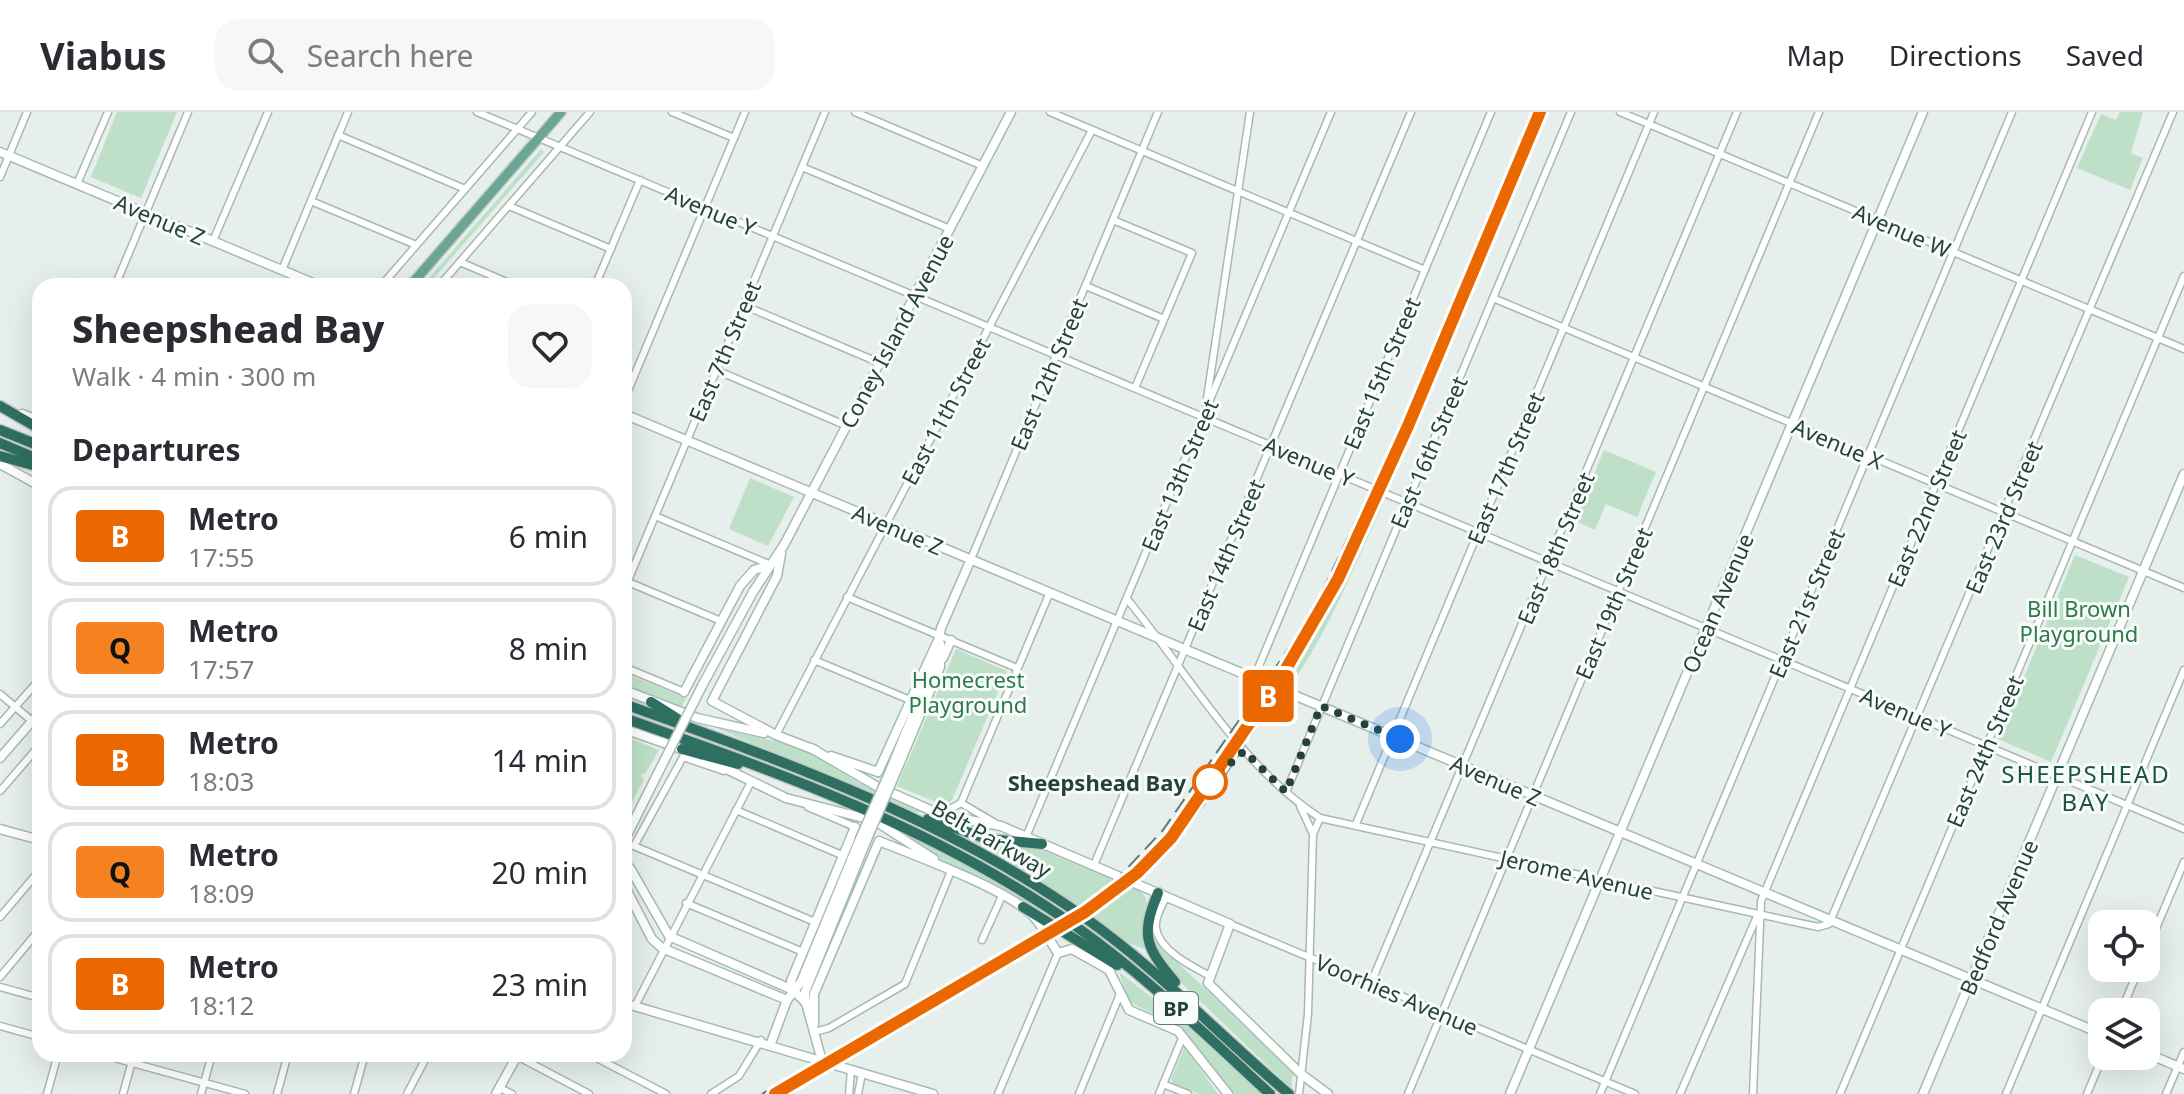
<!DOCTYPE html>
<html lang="en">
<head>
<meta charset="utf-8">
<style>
  body { margin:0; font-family:"Noto Sans",sans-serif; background:#f7f7f7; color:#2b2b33; height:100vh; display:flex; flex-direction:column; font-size:30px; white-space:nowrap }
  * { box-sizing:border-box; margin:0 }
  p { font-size:26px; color:#7c7c81 }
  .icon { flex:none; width:44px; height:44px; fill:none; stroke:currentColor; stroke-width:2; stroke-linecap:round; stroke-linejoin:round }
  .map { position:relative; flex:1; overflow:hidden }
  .details { position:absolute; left:32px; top:166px; width:600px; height:784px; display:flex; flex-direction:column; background:#fff; border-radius:24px; box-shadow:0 8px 32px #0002 }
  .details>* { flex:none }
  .badge { padding:0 16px; border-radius:6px; font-size:28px; line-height:52px }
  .fabs { position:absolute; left:2088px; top:798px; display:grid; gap:16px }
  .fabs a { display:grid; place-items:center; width:72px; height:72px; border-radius:16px; background:#fff; box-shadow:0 8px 32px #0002; font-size:40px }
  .you { position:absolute; width:40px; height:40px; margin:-20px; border:6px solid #fff; border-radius:50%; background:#1a73e8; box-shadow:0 0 0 12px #1a73e833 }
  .map>.badge { position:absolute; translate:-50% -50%; box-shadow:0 0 0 4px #fff }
  h2 { padding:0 40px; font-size:30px; line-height:72px }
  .round { display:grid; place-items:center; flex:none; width:84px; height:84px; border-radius:24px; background:#f7f7f7 }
  .headline { display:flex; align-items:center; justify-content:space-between; height:136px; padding:0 40px }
  h1 { font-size:38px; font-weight:800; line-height:60px }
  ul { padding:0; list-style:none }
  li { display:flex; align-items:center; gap:24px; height:100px; margin:0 16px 12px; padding:0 24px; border:4px solid #e1e1e2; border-radius:24px }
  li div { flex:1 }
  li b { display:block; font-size:30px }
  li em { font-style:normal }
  li .badge { min-width:88px; font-weight:700; text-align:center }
  header { display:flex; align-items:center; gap:48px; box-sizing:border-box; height:112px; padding:0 40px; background:#fff; border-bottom:2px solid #e1e1e2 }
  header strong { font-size:38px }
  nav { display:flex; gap:44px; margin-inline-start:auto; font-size:28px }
  .search { width:560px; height:72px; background:#f7f7f7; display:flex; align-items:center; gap:20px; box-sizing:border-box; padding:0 28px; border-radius:24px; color:#7c7c81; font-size:30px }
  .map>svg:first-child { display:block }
  .green { fill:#bfe0c8 }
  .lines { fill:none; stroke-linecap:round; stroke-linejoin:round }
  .street-casing { stroke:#a8b8b2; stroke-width:9 }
  .secondary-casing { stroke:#a4bbb3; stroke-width:11 }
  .primary-casing { stroke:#c2cac8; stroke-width:12 }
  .highway-casing { stroke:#c2cac8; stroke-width:13 }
  .street { stroke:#fff; stroke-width:6 }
  .secondary { stroke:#fff; stroke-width:8 }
  .primary { stroke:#6aa596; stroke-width:9 }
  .highway { stroke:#2f6f62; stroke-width:10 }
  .rail { stroke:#5f7d75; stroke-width:2; stroke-dasharray:16 8; stroke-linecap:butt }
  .secondary-bridge-casing { stroke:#a4bbb3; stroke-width:11; stroke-linecap:butt }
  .secondary-bridge { stroke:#fff; stroke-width:8 }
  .line-casing { stroke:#fff; stroke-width:18 }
  .line { stroke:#eb6800; stroke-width:12 }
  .walk { stroke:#24423a; stroke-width:8; stroke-dasharray:0 14.4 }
  .stop-dot { fill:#fff; stroke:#eb6800; stroke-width:4 }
  .labels { text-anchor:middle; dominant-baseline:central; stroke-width:6; stroke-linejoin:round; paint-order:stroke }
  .shield { fill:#f7fbf9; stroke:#637a73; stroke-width:2 }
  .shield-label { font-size:20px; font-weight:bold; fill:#24423a }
  .street-label { font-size:22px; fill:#24423a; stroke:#f7fbf9 }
  .park-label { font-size:22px; fill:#2d7a4b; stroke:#f7fbf9 }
  .stop-label { font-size:22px; font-weight:bold; fill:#24423a; stroke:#f7fbf9; text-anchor:end }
  .neighbourhood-label { font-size:24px; letter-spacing:2px; fill:#1f5548; stroke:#f7fbf9 }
</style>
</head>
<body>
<header>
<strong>Viabus</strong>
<div class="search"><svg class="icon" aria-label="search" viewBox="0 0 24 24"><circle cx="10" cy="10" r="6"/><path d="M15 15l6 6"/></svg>Search here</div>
<nav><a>Map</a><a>Directions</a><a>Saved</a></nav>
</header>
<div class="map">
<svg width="2184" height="982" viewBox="0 0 2184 982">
  <rect width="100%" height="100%" fill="#e6efeb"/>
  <!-- green -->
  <g class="green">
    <polygon points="117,0 177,0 141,86 91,65"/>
    <polygon points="2120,0 2143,0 2131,41 2143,46 2130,78 2077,56 2101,2 2116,8"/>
    <polygon points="541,37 544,40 427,174 422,174"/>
    <polygon points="1604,338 1656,360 1637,405 1606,392 1595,418 1575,409"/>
    <polygon points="750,366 794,385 768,434 729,417"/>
    <path d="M1380,392H1383C1355,452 1331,515 1293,570L1288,568L1328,499Z"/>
    <polygon points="2075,443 2129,465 2051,650 1998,627"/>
    <polygon points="956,537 1007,559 952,688 943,693 897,674"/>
    <polygon points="624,561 686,586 680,598 624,574"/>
    <polygon points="716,616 799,634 857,670 929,702 915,700"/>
    <polygon points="624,624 659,638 645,662 641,662 644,668 624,704"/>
    <path d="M852,695C924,729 1020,772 1079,824L1069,823L1031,794L942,748L886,712L846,697Z"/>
    <path d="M969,726L1041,738L1139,778C1158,793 1139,817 1147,838L1124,829L1059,782Z"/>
    <polygon points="1154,828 1293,961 1291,976 1179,869 1151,832"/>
    <polygon points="1119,860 1185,911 1261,982 1235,982 1181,915 1129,890"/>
    <polygon points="1184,936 1186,937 1218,982 1199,982 1173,971 1171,967"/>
  </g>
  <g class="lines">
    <defs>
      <g id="street">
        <polyline points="477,0 2184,717"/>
        <polyline points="672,0 734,26"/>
        <polyline points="855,0 983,54"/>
        <polyline points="1050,0 1425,158"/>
        <polyline points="1620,0 2184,237"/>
        <polyline points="338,23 465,77"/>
        <polyline points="802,55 950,117"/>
        <polyline points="0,65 27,0"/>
        <polyline points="77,72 108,0"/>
        <polyline points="311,89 416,133"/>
        <polyline points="509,94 611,137"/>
        <polyline points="1113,108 1192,141 1135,276"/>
        <polyline points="213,129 268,0"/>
        <polyline points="460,150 516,174"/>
        <polyline points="282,158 348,0"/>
        <polyline points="115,174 188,0"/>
        <polyline points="381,174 532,0"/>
        <polyline points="439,174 590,0"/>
        <polyline points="595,174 640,68"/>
        <polyline points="1086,174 1164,207"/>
        <polyline points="1493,186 2184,476"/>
        <polyline points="743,193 880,251"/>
        <polyline points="716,258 847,314"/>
        <polyline points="624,288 745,0"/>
        <polyline points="1206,293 1250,0"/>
        <polyline points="655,404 771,453"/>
        <polyline points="971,447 1158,0"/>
        <polyline points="628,470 721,509"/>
        <polyline points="624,478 825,0"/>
        <polyline points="847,485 1017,556"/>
        <path d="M1127,487C1189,562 1237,651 1320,706L1758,802L1818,815L1829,812L2173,0"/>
        <polyline points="814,548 910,588"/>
        <polyline points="624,555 684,580"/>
        <polyline points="1254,566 1491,0"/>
        <polyline points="0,582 32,609"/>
        <polyline points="0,612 40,567"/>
        <polyline points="776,623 1092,18"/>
        <polyline points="724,659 683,645 634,734 815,810"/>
        <polyline points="0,679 40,633"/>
        <polyline points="1286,680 1571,0"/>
        <polyline points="961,691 995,711"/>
        <polyline points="1300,694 1313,722"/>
        <polyline points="808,695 855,715"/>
        <polyline points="736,698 844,744"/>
        <polyline points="935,699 946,699 961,691 1050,480"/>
        <polyline points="1356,712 1654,0"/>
        <polyline points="1026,725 1331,0"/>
        <polyline points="1094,753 1411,0"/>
        <path d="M1166,785C1162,794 1154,806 1156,816C1159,838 1191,854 1208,863"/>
        <polyline points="686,791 803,840"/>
        <polyline points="0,805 40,758"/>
        <polyline points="1230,812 1635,982"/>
        <polyline points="982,828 1002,784"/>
        <polyline points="2146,840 2184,750"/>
        <polyline points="0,865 40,817"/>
        <polyline points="1371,871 1737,0"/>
        <polyline points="0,875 40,886"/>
        <polyline points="635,894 751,670"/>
        <polyline points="2121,900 2139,856"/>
        <polyline points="0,914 40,925"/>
        <polyline points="815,920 829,916 905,872 951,759"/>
        <polyline points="100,942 245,982"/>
        <polyline points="589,942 666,982"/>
        <polyline points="517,944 589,982"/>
        <polyline points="1163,972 1188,982"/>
        <polyline points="500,976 512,982"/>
        <polyline points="47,982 58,942"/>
        <polyline points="123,982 134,942"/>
        <polyline points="201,982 212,942"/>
        <polyline points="277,982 288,942"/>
        <polyline points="354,982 365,942"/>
        <polyline points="407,982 428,942"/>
        <polyline points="711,982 739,964 761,928"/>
        <polyline points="849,982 851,958"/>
        <polyline points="858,982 862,961"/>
        <polyline points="998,982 1058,841"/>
        <polyline points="1079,982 1120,882"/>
        <polyline points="1159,982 1183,924"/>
        <polyline points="1299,982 1308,902 1313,722 1320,706"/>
        <polyline points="1408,982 1819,0"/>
        <polyline points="1600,982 2012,0"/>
        <polyline points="1680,982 1758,802"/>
        <polyline points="1753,982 1761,789 2092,0"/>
        <polyline points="1840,982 2184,164"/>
        <polyline points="2006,982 2184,558"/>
        <polyline points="2087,982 2103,944"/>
        <polyline points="2166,982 2184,940"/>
      </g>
      <g id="secondary">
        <polyline points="0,40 320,174"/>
        <polyline points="22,302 40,309"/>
        <polyline points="624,302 2102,922"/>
        <polyline points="0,352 40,374"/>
        <polyline points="781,442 777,464 712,589 776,623 815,638"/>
        <polyline points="943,546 951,528"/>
        <polyline points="702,574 753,480 784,433 1011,0"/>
        <polyline points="624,578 697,606 764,621"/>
        <polyline points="684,580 740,474 754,458 770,453"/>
        <polyline points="624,617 687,639"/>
        <polyline points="811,636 878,675 942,703 1001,714 1230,812 1208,871 1301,962 1328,982"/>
        <polyline points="831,644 878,660 940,524"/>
        <polyline points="0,646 40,600"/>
        <polyline points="706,647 786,686 875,709 934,747"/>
        <polyline points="890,659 935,549 941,516 971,447"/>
        <polyline points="896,660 940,555 940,532"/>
        <polyline points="0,717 40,728"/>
        <polyline points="624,729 657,663"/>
        <polyline points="624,756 630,756 669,824 793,878 806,891 822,949"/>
        <polyline points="624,773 652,827 662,836 787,888"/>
        <polyline points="793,878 791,869 855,715"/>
        <polyline points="624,891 933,982"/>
        <polyline points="806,891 805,880 865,732"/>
        <path d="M814,913V882L879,729C916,744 1010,778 1034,805C1043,815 1050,829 1058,841L1072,837L1109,858L1129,898L1178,919L1228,982"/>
        <polyline points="771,931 787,888 801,870 859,729"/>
        <polyline points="2146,941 2184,957"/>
        <polyline points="496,982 518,942"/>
        <polyline points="1510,982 1923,0"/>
        <polyline points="1923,982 2184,362"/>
      </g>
      <polyline id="primary" points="410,174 561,0"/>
      <g id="highway">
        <polyline points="0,294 40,317"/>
        <polyline points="0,318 40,334"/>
        <polyline points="0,331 40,348"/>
        <polyline points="0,344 40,355"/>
        <polyline points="651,590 681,609"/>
        <path d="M624,592C786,650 947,707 1088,808C1161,860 1221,925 1289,982"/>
        <path d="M624,606C783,662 939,717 1078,816C1147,865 1208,925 1270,982"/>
        <polyline points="682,637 738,652"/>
        <polyline points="928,707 988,727 1042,732"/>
        <path d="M1158,781C1140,824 1146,836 1175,870"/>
        <polyline points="1023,795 1117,853"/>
      </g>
    </defs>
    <!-- street casing -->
    <use href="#street" class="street-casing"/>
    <!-- secondary casing -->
    <use href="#secondary" class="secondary-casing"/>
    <!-- primary casing -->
    <use href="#primary" class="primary-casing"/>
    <!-- highway casing -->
    <use href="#highway" class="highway-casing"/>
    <!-- street -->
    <use href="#street" class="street"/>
    <!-- secondary -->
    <use href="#secondary" class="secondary"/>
    <!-- primary -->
    <use href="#primary" class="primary"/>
    <!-- highway -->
    <use href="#highway" class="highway"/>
    <!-- rail -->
    <g class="rail">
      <path d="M1090,801C1187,741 1239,641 1298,547"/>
      <polyline points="762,982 1081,794 1118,766 1163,718 1309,507 1401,315 1533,0"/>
    </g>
    <defs>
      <g id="secondary-bridge">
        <polyline points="657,663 702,574"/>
        <polyline points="859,729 890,659"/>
        <polyline points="865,732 896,660"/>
      </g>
    </defs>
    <!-- secondary-bridge casing -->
    <use href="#secondary-bridge" class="secondary-bridge-casing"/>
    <!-- secondary-bridge -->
    <use href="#secondary-bridge" class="secondary-bridge"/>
  </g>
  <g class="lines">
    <defs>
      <polyline id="line" points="775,982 1085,800 1137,761 1171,726 1283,562 1338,467 1408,314 1540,0"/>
    </defs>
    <!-- line casing -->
    <use href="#line" class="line-casing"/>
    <!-- line -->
    <use href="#line" class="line"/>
    <!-- walk -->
    <polyline class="walk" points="1210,670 1244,639 1286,680 1321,594 1400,627"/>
  </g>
  <!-- markers -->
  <circle class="stop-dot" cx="1210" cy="670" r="16"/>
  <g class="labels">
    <!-- shield labels -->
    <rect class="shield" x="1154" y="880" width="44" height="32" rx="6"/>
    <g class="shield-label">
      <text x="1176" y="896">BP</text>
    </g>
    <!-- street labels -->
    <g class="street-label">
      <text transform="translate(711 98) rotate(23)">Avenue Y</text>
      <text transform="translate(160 107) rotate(23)">Avenue Z</text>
      <text transform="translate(1902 118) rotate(23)">Avenue W</text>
      <text transform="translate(896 219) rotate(-62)">Coney Island Avenue</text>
      <text transform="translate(724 239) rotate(-67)">East 7th Street</text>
      <text transform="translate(1381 261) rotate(-67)">East 15th Street</text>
      <text transform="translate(1048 262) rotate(-67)">East 12th Street</text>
      <text transform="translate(945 299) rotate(-62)">East 11th Street</text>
      <text transform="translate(1838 331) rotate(23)">Avenue X</text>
      <text transform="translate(1428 340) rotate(-67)">East 16th Street</text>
      <text transform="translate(1309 349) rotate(23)">Avenue Y</text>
      <text transform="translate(1505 356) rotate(-67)">East 17th Street</text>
      <text transform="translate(1179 363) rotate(-67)">East 13th Street</text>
      <text transform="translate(1926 396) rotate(-67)">East 22nd Street</text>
      <text transform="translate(2003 405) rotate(-67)">East 23rd Street</text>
      <text transform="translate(898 417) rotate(23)">Avenue Z</text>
      <text transform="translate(1555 436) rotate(-67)">East 18th Street</text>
      <text transform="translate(1225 443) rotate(-67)">East 14th Street</text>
      <text transform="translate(1613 491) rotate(-67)">East 19th Street</text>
      <text transform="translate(1717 491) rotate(-67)">Ocean Avenue</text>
      <text transform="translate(1806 491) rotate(-67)">East 21st Street</text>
      <text transform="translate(1906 600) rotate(23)">Avenue Y</text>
      <text transform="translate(1984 639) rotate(-67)">East 24th Street</text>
      <text transform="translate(1496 668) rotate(23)">Avenue Z</text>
      <text transform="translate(992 726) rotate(30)">Belt Parkway</text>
      <text transform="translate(1577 762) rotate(13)">Jerome Avenue</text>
      <text transform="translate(1998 805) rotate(-67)">Bedford Avenue</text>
      <text transform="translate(1397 882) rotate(23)">Voorhies Avenue</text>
    </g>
    <!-- park labels -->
    <g class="park-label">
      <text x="2079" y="496">Bill Brown<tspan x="2079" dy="25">Playground</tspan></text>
      <text x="968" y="567">Homecrest<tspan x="968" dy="25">Playground</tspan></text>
    </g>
    <!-- stop labels -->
    <g class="stop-label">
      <text x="1186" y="670">Sheepshead Bay</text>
    </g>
    <!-- neighbourhood labels -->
    <g class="neighbourhood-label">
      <text x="2086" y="661">SHEEPSHEAD<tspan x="2086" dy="28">BAY</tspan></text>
    </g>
  </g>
</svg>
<div class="fabs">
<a><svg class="icon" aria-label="locate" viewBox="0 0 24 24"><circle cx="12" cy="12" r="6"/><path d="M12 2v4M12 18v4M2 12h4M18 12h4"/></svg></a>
<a><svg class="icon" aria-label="layers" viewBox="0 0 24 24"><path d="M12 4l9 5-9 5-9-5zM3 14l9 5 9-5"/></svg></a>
</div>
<div class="you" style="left:1400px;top:627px"></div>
<b class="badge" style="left:1268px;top:584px;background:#eb6800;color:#fff">B</b>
<section class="details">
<div class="headline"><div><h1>Sheepshead Bay</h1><p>Walk · 4 min · 300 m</p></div><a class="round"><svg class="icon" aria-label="heart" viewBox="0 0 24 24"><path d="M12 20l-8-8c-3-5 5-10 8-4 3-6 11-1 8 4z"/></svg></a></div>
<h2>Departures</h2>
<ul>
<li><span class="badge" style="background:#eb6800;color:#fff">B</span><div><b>Metro</b><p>17:55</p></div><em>6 min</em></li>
<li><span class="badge" style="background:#f58220;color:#111">Q</span><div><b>Metro</b><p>17:57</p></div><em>8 min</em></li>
<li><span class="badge" style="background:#eb6800;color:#fff">B</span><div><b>Metro</b><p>18:03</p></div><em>14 min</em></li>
<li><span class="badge" style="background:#f58220;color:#111">Q</span><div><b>Metro</b><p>18:09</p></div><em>20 min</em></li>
<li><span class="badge" style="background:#eb6800;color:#fff">B</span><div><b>Metro</b><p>18:12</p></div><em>23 min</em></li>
</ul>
</section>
</div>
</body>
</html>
